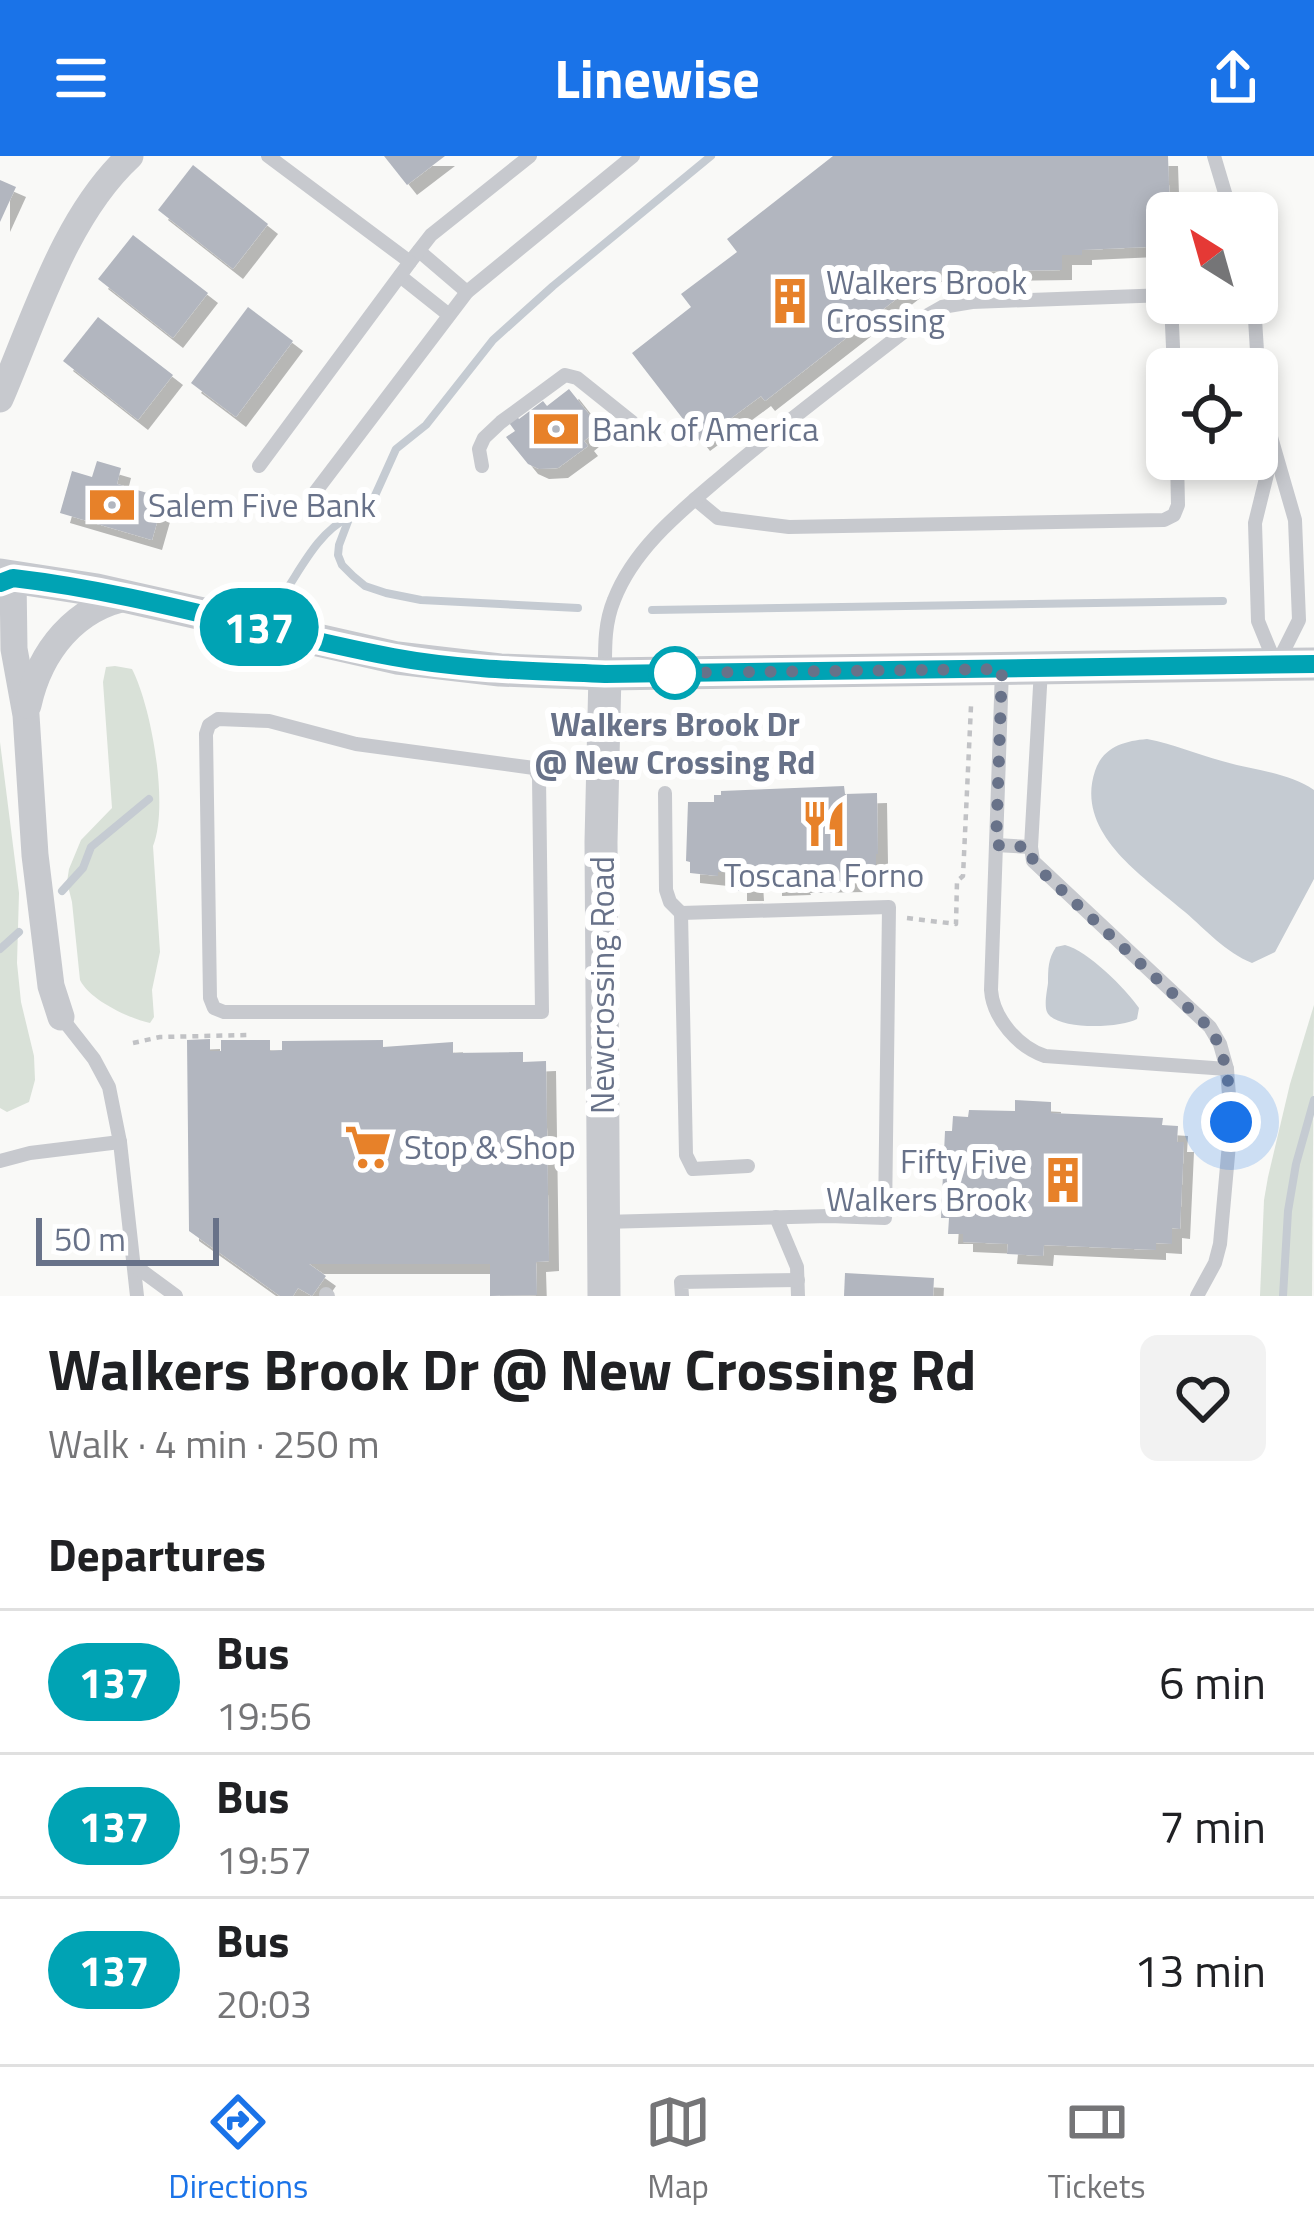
<!DOCTYPE html>
<html lang="en">
<head>
<meta charset="utf-8">
<style>
  body { margin:0; font-family:"Titillium Web",sans-serif; background:#f2f2f2; color:#202124; height:100vh; display:flex; flex-direction:column; font-size:45px; white-space:nowrap }
  * { box-sizing:border-box; margin:0 }
  p { font-size:39px; color:#757577 }
  .icon { flex:none; width:66px; height:66px; fill:none; stroke:currentColor; stroke-width:2; stroke-linecap:round; stroke-linejoin:round }
  .map { position:relative; height:1140px; overflow:hidden }
  .sheet { display:flex; flex-direction:column; background:#fff; flex:1 }
  .sheet>* { flex:none }
  .badge { padding:0 24px; border-radius:39px; font-size:42px; line-height:78px }
  .needle { width:78px; rotate:323deg }
  .tools { position:absolute; left:1146px; top:36px; display:grid; gap:24px }
  .tools a { display:grid; place-items:center; width:132px; height:132px; border-radius:18px; background:#fff; box-shadow:0 6px 18px #0003; font-size:60px }
  .scale { position:absolute; left:36px; bottom:30px; width:183px; box-sizing:border-box; padding-left:12px; border:6px solid #687289; border-top:0; font-size:33px; line-height:42px; white-space:nowrap; color:#687289; -webkit-text-stroke:9px #fff; paint-order:stroke }
  .you { position:absolute; width:60px; height:60px; margin:-30px; border:9px solid #fff; border-radius:50%; background:#1a73e8; box-shadow:0 0 0 18px #1a73e833 }
  .map>.badge { position:absolute; translate:-50% -50%; box-shadow:0 0 0 6px #fff }
  h2 { padding:0 48px; font-size:45px; line-height:108px }
  .round { display:grid; place-items:center; flex:none; width:126px; height:126px; border-radius:18px; background:#f2f2f2 }
  .head { display:flex; align-items:center; justify-content:space-between; height:204px; padding:0 48px }
  h1 { font-size:57px; font-weight:700; line-height:90px }
  ul { padding:0; list-style:none }
  li { display:flex; align-items:center; gap:36px; height:144px; padding:0 48px; border-top:3px solid #e0e0e0 }
  li div { flex:1 }
  li b { display:block; font-size:45px }
  li em { font-style:normal }
  li .badge { min-width:132px; font-weight:700; text-align:center }
  header { display:flex; justify-content:space-between; align-items:center; height:156px; padding:0 48px; background:#1a73e8; color:#fff; font-size:54px; font-weight:700 }
  .tab-bar { display:flex; justify-content:space-around; align-items:center; height:168px; border-top:3px solid #e0e0e0; background:#fff; font-size:33px; color:#757577 }
  .tab-bar a { display:grid; justify-items:center; gap:6px }
  .tab-bar .current { color:#1a73e8 }
  .map>svg:first-child { display:block }
  .green { fill:#d9e1d8 }
  .water { fill:#c5cbd2 }
  .lines { fill:none; stroke-linecap:round; stroke-linejoin:round }
  .stream { stroke:#c5cbd2; stroke-width:8 }
  .building { fill:#b2b6bf; filter:url(#shadow) }
  .path { stroke:#c1c2c5; stroke-width:4.5; stroke-dasharray:6 6; stroke-linecap:butt }
  .service { stroke:#c7c9ce; stroke-width:14 }
  .minor { stroke:#c7c9ce; stroke-width:27 }
  .tertiary { stroke:#c7c9ce; stroke-width:33 }
  .line-casing { stroke:#fff; stroke-width:27 }
  .line { stroke:#00a3b4; stroke-width:18 }
  .walk { stroke:#687289; stroke-width:12; stroke-dasharray:0 21.6 }
  .stop-dot { fill:#fff; stroke:#00a3b4; stroke-width:6 }
  .labels { text-anchor:middle; dominant-baseline:central; stroke-width:12; stroke-linejoin:round; paint-order:stroke }
  .poi-label { font-size:33px; fill:#687289; stroke:#fff; text-anchor:start }
  .stop-label { font-size:33px; font-weight:bold; fill:#687289; stroke:#fff }
  .street-label { font-size:33px; fill:#687289; stroke:#fff }
</style>
</head>
<body>
<header><svg class="icon" aria-label="menu" viewBox="0 0 24 24"><path d="M4 6h16M4 12h16M4 18h16"/></svg>Linewise<svg class="icon" aria-label="share" viewBox="0 0 24 24"><path d="M12 15V3M7 8l5-5 5 5M5 13v7h14v-7"/></svg></header>
<div class="map">
<svg width="1314" height="1140" viewBox="0 0 1314 1140">
  <defs>
    <filter id="shadow"><feDropShadow dx="10" dy="10" stdDeviation="0" flood-color="#0004"/></filter>
  </defs>
  <rect width="100%" height="100%" fill="#f9f9f7"/>
  <!-- green -->
  <g class="green">
    <path d="M115,510L132,513C152,552 169,651 153,690L160,796L152,834L154,861L150,867C128,862 90,844 80,824L72,746L67,726L69,713L81,684L112,652L103,526L106,511Z"/>
    <polygon points="0,586 19,737 17,807 21,846 34,900 35,924 29,946 7,956 0,952"/>
    <polygon points="1314,849 1312,1140 1260,1140 1264,1044 1268,1021 1290,928"/>
  </g>
  <!-- water -->
  <g class="water">
    <path d="M1147,583C1173,588 1196,598 1222,605C1252,614 1288,616 1314,634V723L1275,796L1252,807C1225,796 1207,775 1185,756C1146,722 1074,678 1095,615C1103,591 1124,585 1147,583Z"/>
    <path d="M1065,789C1088,795 1125,832 1139,852L1137,863C1122,872 1056,875 1047,856C1044,849 1047,835 1048,827C1048,813 1048,803 1056,791Z"/>
  </g>
  <g class="lines">
    <!-- stream -->
    <g class="stream">
      <path d="M285,436C303,409 319,376 349,361"/>
      <polyline points="578,452 421,444 386,437 365,430 353,420 342,409 338,399 339,389 350,360 373,344 396,293 426,269 493,184 553,130 711,0"/>
      <polyline points="652,454 1223,445"/>
      <polyline points="62,735 83,712 91,691 149,643"/>
      <polyline points="0,793 19,776"/>
      <polyline points="1283,1140 1288,1055 1296,1008 1314,944"/>
    </g>
  </g>
  <!-- building -->
  <g class="building">
    <polygon points="384,0 445,0 407,29"/>
    <polygon points="833,0 1168,0 1170,57 1167,57 1167,94 1146,94 1146,91 1082,94 1082,99 1062,99 1062,114 931,116 765,245 761,240 700,285 632,197 691,151 681,138 737,96 727,83"/>
    <polygon points="193,9 268,68 233,113 158,54"/>
    <polygon points="0,24 16,31 0,66"/>
    <polygon points="133,79 208,137 173,182 98,123"/>
    <polygon points="248,151 293,185 236,261 191,227"/>
    <polygon points="98,161 173,219 138,264 63,205"/>
    <polygon points="569,233 600,272 584,285 588,290 558,312 539,313 528,308 506,281 515,275 507,264 515,258 519,263 543,245 547,250"/>
    <polygon points="97,305 121,312 117,328 164,342 152,384 60,357 72,315 92,321"/>
    <polygon points="844,630 845,638 877,637 878,698 876,698 876,715 855,716 855,726 800,727 801,729 772,730 772,719 753,719 754,735 737,735 737,716 718,716 718,720 690,717 690,706 686,705 688,646 714,646 714,639 721,639 721,635"/>
    <polygon points="210,883 210,895 221,895 221,884 270,884 270,895 282,894 282,885 383,884 383,891 453,886 453,897 523,896 523,906 546,905 549,1105 536,1106 537,1139 490,1140 490,1108 309,1108 326,1120 312,1140 298,1132 293,1140 280,1140 189,1075 187,884"/>
    <polygon points="1015,944 1051,946 1051,957 1163,962 1162,969 1178,970 1177,986 1184,986 1180,1073 1172,1072 1172,1088 1156,1087 1156,1094 1044,1089 1043,1100 1026,1099 1007,1098 1008,1088 963,1086 963,1078 948,1078 949,1062 941,1062 945,975 952,975 953,960 968,961 969,954 1015,955"/>
    <polygon points="845,1117 934,1122 933,1140 844,1140"/>
  </g>
  <g class="lines">
    <!-- path -->
    <g class="path">
      <polyline points="907,762 956,768 957,725 963,720 971,550"/>
      <polyline points="133,887 160,881 248,879"/>
    </g>
    <!-- service -->
    <g class="service">
      <polyline points="1214,0 1231,57"/>
      <polyline points="419,95 467,136"/>
      <polyline points="410,106 431,79 530,0"/>
      <polyline points="400,120 449,159"/>
      <polyline points="1171,147 1174,213"/>
      <polyline points="1254,147 1260,243 1295,364 1299,464 1279,504"/>
      <polyline points="1272,298 1255,367 1258,465 1276,509"/>
      <polyline points="259,310 410,106 268,0"/>
      <polyline points="482,310 479,293 484,282 501,266 565,219 577,222 632,266"/>
      <polyline points="313,339 467,136 633,0"/>
      <polyline points="695,343 718,362 789,371 1164,364 1174,359 1178,349 1177,303"/>
      <path d="M1002,513L991,834C993,862 1018,891 1045,900L1227,913L1220,888L1210,871L1033,705L1031,691L1041,513"/>
      <path d="M605,518C605,493 604,468 614,444C634,392 681,355 722,320C786,265 853,216 919,164L942,151L972,146L1167,139"/>
      <polygon points="218,563 269,565 356,588 534,612 539,621 542,856 224,856 214,852 210,842 206,578 209,569"/>
      <polyline points="996,689 1031,691"/>
      <polyline points="681,757 686,999 693,1013 748,1010"/>
      <polyline points="61,861 94,903 109,931 120,986 137,1140"/>
      <polyline points="0,1005 30,997 120,986"/>
      <polyline points="776,1061 797,1111 798,1140"/>
      <polyline points="603,1066 829,1060 885,1062 889,751 681,757 670,746 666,734 665,637"/>
      <polyline points="134,1109 176,1140"/>
      <polyline points="326,1138 328,1140"/>
      <polyline points="682,1140 681,1126 798,1124"/>
      <polyline points="1197,1140 1215,1107 1220,1088 1231,966 1227,913"/>
    </g>
    <!-- minor -->
    <g class="minor">
      <path d="M0,243C35,162 65,60 130,0"/>
      <polyline points="13,422 14,493 26,559 35,699 51,830 61,861"/>
      <path d="M28,549C40,495 75,451 130,441"/>
    </g>
    <!-- tertiary -->
    <g class="tertiary">
      <polyline points="0,419 97,434 397,502 500,514 605,518 1314,508"/>
      <polyline points="604,1140 601,686 605,518"/>
    </g>
  </g>
  <g class="lines">
    <defs>
      <path id="line" d="M0,427L13,422C142,437 265,477 393,501C463,514 534,515 605,518L1314,508"/>
    </defs>
    <!-- line casing -->
    <use href="#line" class="line-casing"/>
    <!-- line -->
    <use href="#line" class="line"/>
    <!-- walk -->
    <polyline class="walk" points="675,517 658,517 1002,513 996,689 1030,691 1033,705 1040,714 1213,875 1227,913 1231,966"/>
  </g>
  <!-- icons -->
  <defs>
    <symbol id="building-bare" viewBox="-9 -9 18 18"><path d="M-4-6H4V6H1V3H-1V6H-4ZM-2.5-4.3h1.7v1.8h-1.7ZM.8-4.3h1.7v1.8H.8ZM-2.5-1h1.7V.8h-1.7ZM.8-1h1.7V.8H.8Z" fill="#e78129" stroke="#fff" stroke-width="2.5" paint-order="stroke"/></symbol>
    <symbol id="bank-bare" viewBox="-9 -9 18 18"><path d="M-6-4H6V4H-6ZM0-2.3a2.3 2.3 0 1 0 0 4.6a2.3 2.3 0 1 0 0-4.6Z" fill="#e78129" stroke="#fff" stroke-width="2.5" paint-order="stroke"/></symbol>
    <symbol id="restaurant-bare" viewBox="-9 -9 18 18"><path d="M-5-6h1v4h1v-4h1v4h1v-4h1v5L-1.5 .5V6h-2V.5L-5-1ZM5-6V6H3V1.5H1.5Q1.5-4 5-6Z" fill="#e78129" stroke="#fff" stroke-width="2.5" paint-order="stroke"/></symbol>
    <symbol id="supermarket-bare" viewBox="-9 -9 18 18"><path d="M-6-5.5h2.5l.6 2H6L4.5 2H-2.5L-4.4-4H-6ZM-1.5 3.2a1.3 1.3 0 1 0 .1 0ZM3 3.2a1.3 1.3 0 1 0 .1 0Z" fill="#e78129" stroke="#fff" stroke-width="2.5" paint-order="stroke"/></symbol>
  </defs>
  <g fill-rule="evenodd">
    <use href="#building-bare" x="757" y="112" width="66" height="66"/>
    <use href="#bank-bare" x="523" y="240" width="66" height="66"/>
    <use href="#bank-bare" x="79" y="316" width="66" height="66"/>
    <use href="#restaurant-bare" x="791" y="635" width="66" height="66"/>
    <use href="#supermarket-bare" x="335" y="958" width="66" height="66"/>
    <use href="#building-bare" x="1030" y="991" width="66" height="66"/>
  </g>
  <!-- markers -->
  <circle class="stop-dot" cx="675" cy="517" r="24"/>
  <g class="labels">
    <!-- poi labels -->
    <g class="poi-label">
      <text x="826" y="126">Walkers Brook<tspan x="826" dy="38">Crossing</tspan></text>
      <text x="592" y="273">Bank of America</text>
      <text x="148" y="349">Salem Five Bank</text>
      <text x="824" y="719" text-anchor="middle">Toscana Forno</text>
      <text x="404" y="991">Stop &amp; Shop</text>
      <text x="1027" y="1005" text-anchor="end">Fifty Five<tspan x="1027" dy="38">Walkers Brook</tspan></text>
    </g>
    <!-- stop labels -->
    <g class="stop-label">
      <text x="675" y="568">Walkers Brook Dr<tspan x="675" dy="38">@ New Crossing Rd</tspan></text>
    </g>
    <!-- street labels -->
    <g class="street-label">
      <text transform="translate(602 829) rotate(-90)">Newcrossing Road</text>
    </g>
  </g>
</svg>
<div class="tools">
<a><svg class="needle" viewBox="-14 -14 28 28"><path d="M0-13l5 13h-10z" fill="#e53935"/><path d="M0 13l5-13h-10z" fill="#757577"/></svg></a>
<a><svg class="icon" aria-label="locate" viewBox="0 0 24 24"><circle cx="12" cy="12" r="6"/><path d="M12 2v4M12 18v4M2 12h4M18 12h4"/></svg></a>
</div>
<div class="scale">50 m</div>
<div class="you" style="left:1231px;top:966px"></div>
<b class="badge" style="left:259px;top:471px;background:#00a3b4;color:#fff">137</b>
</div>
<section class="sheet">
<div class="head"><div><h1>Walkers Brook Dr @ New Crossing Rd</h1><p>Walk · 4 min · 250 m</p></div><a class="round"><svg class="icon" aria-label="heart" viewBox="0 0 24 24"><path d="M12 20l-8-8c-3-5 5-10 8-4 3-6 11-1 8 4z"/></svg></a></div>
<h2>Departures</h2>
<ul>
<li><span class="badge" style="background:#00a3b4;color:#fff">137</span><div><b>Bus</b><p>19:56</p></div><em>6 min</em></li>
<li><span class="badge" style="background:#00a3b4;color:#fff">137</span><div><b>Bus</b><p>19:57</p></div><em>7 min</em></li>
<li><span class="badge" style="background:#00a3b4;color:#fff">137</span><div><b>Bus</b><p>20:03</p></div><em>13 min</em></li>
</ul>
</section>
<nav class="tab-bar">
<a class="current"><svg class="icon" aria-label="directions" viewBox="0 0 24 24"><path d="M12 3l9 9-9 9-9-9zM9 14v-3h6M13 9l2 2-2 2"/></svg>Directions</a>
<a><svg class="icon" aria-label="map" viewBox="0 0 24 24"><path d="M3 6l6-2 6 2 6-2v14l-6 2-6-2-6 2zM9 4v14M15 6v14"/></svg>Map</a>
<a><svg class="icon" aria-label="tickets" viewBox="0 0 24 24"><path d="M3 7h18v10H3zM15 7v10"/></svg>Tickets</a>
</nav>
</body>
</html>
